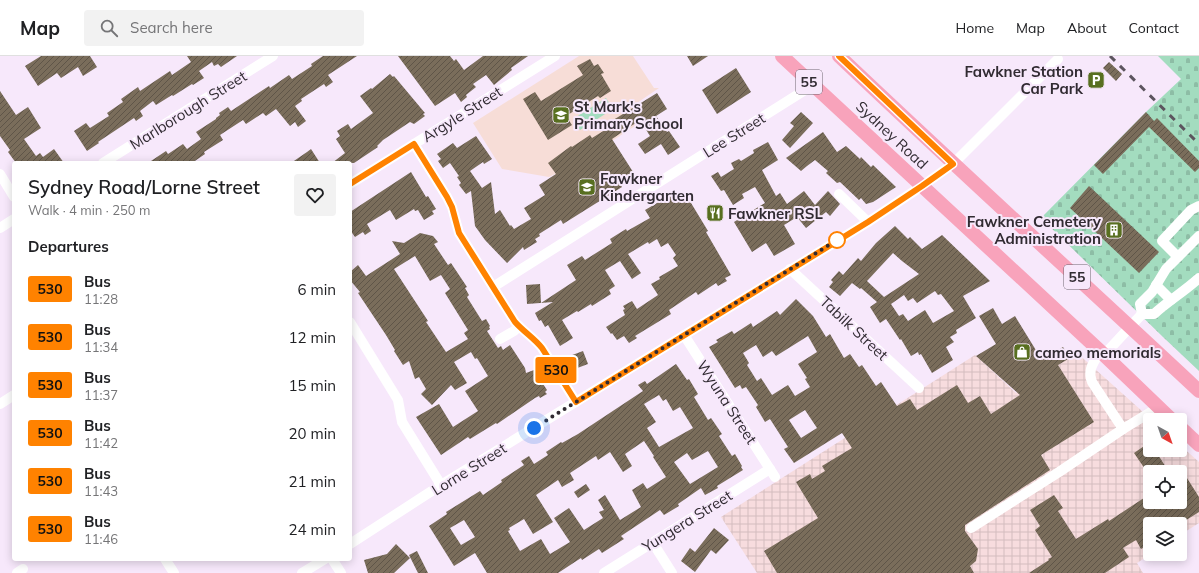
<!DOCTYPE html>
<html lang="en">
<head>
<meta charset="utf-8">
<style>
  body { margin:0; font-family:Mulish,sans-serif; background:#f2f2f2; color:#202124; height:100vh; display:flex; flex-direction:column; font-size:15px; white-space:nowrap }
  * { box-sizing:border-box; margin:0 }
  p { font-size:13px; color:#757577 }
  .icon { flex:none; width:22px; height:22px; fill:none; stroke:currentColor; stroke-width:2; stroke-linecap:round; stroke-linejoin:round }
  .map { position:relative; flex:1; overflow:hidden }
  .side { position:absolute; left:12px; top:105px; width:340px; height:400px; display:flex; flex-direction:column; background:#fff; border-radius:4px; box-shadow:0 2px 10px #0003 }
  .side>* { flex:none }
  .badge { padding:0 8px; border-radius:3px; font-size:14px; line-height:26px }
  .needle { width:26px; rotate:140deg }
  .controls { position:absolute; left:1143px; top:357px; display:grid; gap:8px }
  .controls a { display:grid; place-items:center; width:44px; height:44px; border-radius:4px; background:#fff; box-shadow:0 2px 10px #0003; font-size:20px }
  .you { position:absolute; width:20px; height:20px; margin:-10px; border:3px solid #fff; border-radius:50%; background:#1a73e8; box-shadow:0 0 0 6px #1a73e833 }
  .map>.badge { position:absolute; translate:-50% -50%; box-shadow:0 0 0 2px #fff }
  h2 { padding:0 16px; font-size:15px; line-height:36px }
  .round { display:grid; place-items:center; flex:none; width:42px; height:42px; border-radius:4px; background:#f2f2f2 }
  .overview { display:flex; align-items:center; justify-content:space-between; height:68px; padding:0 16px }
  h1 { font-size:19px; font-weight:600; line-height:30px }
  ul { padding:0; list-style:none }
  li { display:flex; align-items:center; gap:12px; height:48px; padding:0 16px }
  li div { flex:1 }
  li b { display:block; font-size:15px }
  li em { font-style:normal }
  li .badge { min-width:44px; font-weight:700; text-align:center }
  header { display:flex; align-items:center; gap:24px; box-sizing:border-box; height:56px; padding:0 20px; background:#fff; border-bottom:1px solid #e0e0e0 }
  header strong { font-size:19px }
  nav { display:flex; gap:22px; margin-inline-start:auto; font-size:14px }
  .search { width:280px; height:36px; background:#f2f2f2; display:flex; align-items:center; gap:10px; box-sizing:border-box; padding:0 14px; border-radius:4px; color:#757577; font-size:15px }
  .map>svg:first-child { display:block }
  .industrial { fill:url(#industrial-grid); fill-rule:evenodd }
  .education { fill:#f7ddd7 }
  .green { fill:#a3dcbf }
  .cemetery { fill:url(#cemetery-stones) }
  .building { fill:url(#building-hatch); fill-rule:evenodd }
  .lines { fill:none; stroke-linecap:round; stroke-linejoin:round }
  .minor { stroke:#fff; stroke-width:10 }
  .highway { stroke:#f8a3bb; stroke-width:14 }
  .rail { stroke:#5c545e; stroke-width:3; stroke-dasharray:7 7; stroke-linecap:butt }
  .line-casing { stroke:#fff; stroke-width:9 }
  .line { stroke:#ff8200; stroke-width:6 }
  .walk { stroke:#312b32; stroke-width:4; stroke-dasharray:0 7.2 }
  .stop-dot { fill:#fff; stroke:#ff8200; stroke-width:2 }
  .labels { text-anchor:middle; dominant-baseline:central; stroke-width:4; stroke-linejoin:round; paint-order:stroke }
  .shield { fill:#f7e8fb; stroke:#6c646e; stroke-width:1 }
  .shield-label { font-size:14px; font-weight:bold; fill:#312b32 }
  .poi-label { font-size:15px; font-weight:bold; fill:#312b32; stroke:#f7e8fb; text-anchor:start }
  .street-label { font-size:15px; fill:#312b32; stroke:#f7e8fb }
</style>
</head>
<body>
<header>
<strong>Map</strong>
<div class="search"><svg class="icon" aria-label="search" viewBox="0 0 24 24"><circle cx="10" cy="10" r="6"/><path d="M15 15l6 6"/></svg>Search here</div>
<nav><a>Home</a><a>Map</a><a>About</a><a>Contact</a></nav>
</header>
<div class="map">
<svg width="1199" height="517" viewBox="0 0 1199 517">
  <defs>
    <pattern id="industrial-grid" width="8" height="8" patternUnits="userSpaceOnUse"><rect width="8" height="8" fill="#f7dcde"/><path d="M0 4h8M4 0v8" fill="none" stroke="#d4bdbf"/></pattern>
    <pattern id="cemetery-stones" width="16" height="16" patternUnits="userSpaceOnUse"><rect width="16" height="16" fill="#a3dcbf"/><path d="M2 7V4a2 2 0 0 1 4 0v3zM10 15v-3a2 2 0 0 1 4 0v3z" fill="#8dbda5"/></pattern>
    <pattern id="building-hatch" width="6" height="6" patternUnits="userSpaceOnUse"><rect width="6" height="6" fill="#7a6d5b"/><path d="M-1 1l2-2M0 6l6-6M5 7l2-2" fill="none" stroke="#5f5548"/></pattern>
  </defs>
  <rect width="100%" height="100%" fill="#f7e8fb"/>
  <!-- industrial -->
  <path class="industrial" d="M1076,296L1152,364H1150V394H1180V389L1199,406V467L1180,479V468H1150V498H1151L1137,507L1143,517H757L721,461L975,299L1016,337ZM1150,416H1180V446H1150Z"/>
  <!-- education -->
  <polygon class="education" points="579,0 633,0 654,32 659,32 631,51 641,66 557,121 555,118 549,121 502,113 473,67"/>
  <!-- green -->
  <polygon class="green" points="606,42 613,53 580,74 573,63"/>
  <!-- cemetery -->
  <polygon class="cemetery" points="1158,0 1199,0 1199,315 1163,281 1041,162 1146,56 1181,23"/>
  <!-- building -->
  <g class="building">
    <polygon points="41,0 90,0 97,11 83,20 78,11 61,22 57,17 38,30 25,10"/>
    <polygon points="187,0 237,0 221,11 218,8 214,10 212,6 199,15 204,22 193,29 192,28 173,40 172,39 156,49 153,45 140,55 143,60 136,65 134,62 98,86 99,87 87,95 74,75 86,67 90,72 109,60 107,57 123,46 121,43 138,31 140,35 170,15 172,19 191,6"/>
    <polygon points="323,0 357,0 328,19 333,26 326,31 324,28 301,43 302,45 295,50 306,65 298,71 295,66 290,70 276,53 266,60 263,57 246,68 243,64 220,79 223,84 204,96 205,98 192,107 148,107 166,95 168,98 183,88 187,93 201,83 196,76 216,63 216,62 220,59 219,57 228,51 231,55 269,30 270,32 289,19 292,23 312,10 311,8"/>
    <polygon points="398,0 450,0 454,5 456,3 464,14 483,0 528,0 511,12 512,14 494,29 486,19 473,28 476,31 466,39 467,41 461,46 455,37 435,50"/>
    <polygon points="687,0 708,0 693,10"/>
    <polygon points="590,3 594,10 598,8 604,17 601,18 611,35 600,42 598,40 566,60 572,69 548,84 523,43 535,36 541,45 583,19 577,10"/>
    <polygon points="1109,6 1122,18 1116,25 1103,12"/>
    <polygon points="736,12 751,36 717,58 702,34"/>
    <polygon points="390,18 393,21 394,20 425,57 423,58 425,60 414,68 410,66 383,84 377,90 378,91 354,107 332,107 345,97 336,83 340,80 337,75 348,68 351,73 373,57 360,40 371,32 372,33"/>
    <polygon points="0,35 16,59 28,51 41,72 24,83 36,100 40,97 43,101 54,93 64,107 16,107 8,96 10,94 0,80"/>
    <polygon points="657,37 667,53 656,60 667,76 669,75 680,91 668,99 661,88 645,98 638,88 650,80 640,64 612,83 635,119 620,128 622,131 563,168 561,164 539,178 540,180 535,183 537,186 524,194 523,191 507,207 485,184 475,170 471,135 466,138 459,129 461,127 457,121 459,120 450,107 443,112 438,105 441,103 437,98 453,87 457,92 476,80 492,103 484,108 483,106 470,115 482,132 491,126 495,158 500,154 510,170 511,169 514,173 531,163 524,152 545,139 539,129 556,118 548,107 571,90 572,91 590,79 592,82 613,69 610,66"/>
    <polygon points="801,56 813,67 790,92 782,84 794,70 790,67"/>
    <polygon points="1146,56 1154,65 1157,62 1199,105 1199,112 1195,116 1149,71 1103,118 1094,109"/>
    <polygon points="823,76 837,96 846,90 860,103 861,101 871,111 873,109 896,131 873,146 866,148 861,142 859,144 840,126 837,127 826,117 828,115 815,104 807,110 801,115 786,102"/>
    <polygon points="768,86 778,104 762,114 776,140 780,137 787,148 804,135 815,149 828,135 840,148 830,160 826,156 806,172 797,161 784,169 795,188 774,200 766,187 752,196 734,166 765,147 755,131 742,138 744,142 733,149 724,134 721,135 711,120 718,116 721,121 734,113 731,107 739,103 741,105 754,97 753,94"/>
    <polygon points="311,93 320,107 291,107 307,96"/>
    <polygon points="411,116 426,141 428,140 436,153 432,155 434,158 424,164 418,154 415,155 414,153 396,164 390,154 367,168 371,175 365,179 363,176 355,181 350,174 350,156"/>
    <polygon points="1089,130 1159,196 1139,217 1070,152"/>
    <polygon points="676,136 679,141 680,140 683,145 688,142 708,175 706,176 731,219 725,222 727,225 718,230 716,227 698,239 696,236 669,254 671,258 635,280 637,282 629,287 624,280 617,284 612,277 611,278 606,271 625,259 623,254 625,253 623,250 632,245 637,253 658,239 651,228 660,223 659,221 678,210 673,202 676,199 668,187 661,191 657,183 649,188 648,186 628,198 641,217 632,223 620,205 605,214 615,230 609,234 611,238 592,250 591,248 578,256 577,255 562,264 573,282 560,290 548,269 545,271 541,264 539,265 535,257 553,246 527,248 526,229 540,228 541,247 576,224 567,209 582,200 585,204 612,187 610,183 626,173 627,175 650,162 645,154"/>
    <path d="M895,170L908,183L910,181L922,193L942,179L990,225L963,240L976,262L956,274L957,277L950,281L954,286L946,291L953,304L932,317L921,298L919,299L918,296L911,300L901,283L900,284L886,263L880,267L870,251L877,246L861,232L860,233L852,227L840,240L829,231L833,226L831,224L839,215L843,219L858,202L861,205L876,187ZM893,197L902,205L919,218L884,241L867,225ZM935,235L938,239L941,238L954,255L933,267L925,254L908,265L903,258L899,260L891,248L904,239L908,245L913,242L917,247Z"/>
    <path d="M420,177L433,180L438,186L434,188L448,209L451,207L467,231L465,232L469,239L467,241L482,265L486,263L490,270L489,271L490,273L487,275L498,292L501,290L503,294L510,289L525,312L526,317L534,314L547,334L545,336L547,338L540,342L539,340L535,342L497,368L496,367L470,383L468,381L441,399L416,361L439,348L453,371L478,355L465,335L488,320L477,302L475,303L471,296L454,306L467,327L455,334L451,329L432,349L421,338L426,333L419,321L415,323L409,305L403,309L394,295L395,294L386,279L358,237L360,236L350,224V216L358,209L366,220L400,198L392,185L404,187ZM415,200L430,225L441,219L450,233L445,237L468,274L464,277L468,283L446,296L426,266L428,265L394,213Z"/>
    <path d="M796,243L813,260L826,281L830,278L844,302L850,298L859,311L862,309L876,330L881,326L897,350L910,343L917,354L957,329L968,347L980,340L991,358L1020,339L976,300L996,288L979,260L993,252L1002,268L1015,260L1042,304L1063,291L1070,302L1058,309L1094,366L1041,399L1050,414L965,469V475L978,493L976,505L970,510L974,517H777L764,495L818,462L796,426L810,418L812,423L825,415L822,410L852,392L842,377L794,407L784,393L788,391L770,363L765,366L756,351L758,349L746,331L742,333L740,329L735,332L709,291L718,286L716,284L732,275L734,278L751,267L753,271L777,255L780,259ZM808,280L817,296L798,308L807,322L805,323L810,331L795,340L788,329L772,339L761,322L757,325L747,309L749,307L743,297L756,289L763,301L772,295L776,300ZM805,354L817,372L801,382L789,364Z"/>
    <polygon points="583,295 588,308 572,314 567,301"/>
    <path d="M676,308L687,324L689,323L698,338L694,341L708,364L711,362L722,378L719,380L732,400L735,398L742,410L741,411L743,414L717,430L718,432L705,439L701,432L678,448L679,450L664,459L660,454L621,480L624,483L602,497L599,493L582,504L581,502L558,517H487L475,497L454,510L429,470L447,458L446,456L480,435L483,439L502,426L501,424L524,409L521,405L529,400L534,408L548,399L546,396L561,386L562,387L578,378L643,335L638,329L645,325L647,328ZM659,339L663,345L666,343L673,355L680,351L693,372L659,391L647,372L656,366L644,348ZM644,385L654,400L653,401L666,421L647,433L643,427L632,434L641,451L620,464L605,439L598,444L604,454L599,456L603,462L584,474L569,452L554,462L570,486L550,498L541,483L520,495L508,475L510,474L509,472L524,463L533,478L553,466L536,439L558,424L562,431L574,424L570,417L596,400L598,404L610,396L623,416L632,410L625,398ZM708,395L718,411L690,428L674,406L687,397L692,404ZM464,464L475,481L461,489L450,472Z"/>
    <polygon points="1150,386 1150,394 1155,394 1169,416 1147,416 1134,397"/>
    <polygon points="1180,411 1199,441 1199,456 1180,468 1150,468 1150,487 1141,493 1136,484 1123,492 1129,501 1105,517 1029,517 1049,504 1048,503 1052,501 1035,474 1040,470 1030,454 1054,439 1063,452 1058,455 1076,483 1108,463 1109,465 1150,438 1150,446 1180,446"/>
    <polygon points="586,428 590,434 578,442 574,436"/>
    <polygon points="714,472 729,484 716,498 711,494 695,516 681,505 690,492 695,496"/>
    <polygon points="396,488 410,502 394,517 368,517 364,504 387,498"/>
    <polygon points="417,495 428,517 418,517 409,499"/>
  </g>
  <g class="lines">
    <!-- minor -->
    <g class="minor">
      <path d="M414,88L447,141L452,151L459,177L515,266C524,276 534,282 542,292L576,346"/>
      <polyline points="103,107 273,0"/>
      <polyline points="0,118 14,141"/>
      <polyline points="350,128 555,0"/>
      <polyline points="839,138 868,166"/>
      <polyline points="0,172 14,163"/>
      <polyline points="1178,201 1162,185 1191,154 1199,150"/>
      <polyline points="790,213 919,332"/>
      <polyline points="1156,229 1171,244"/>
      <polyline points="493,231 813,29"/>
      <polyline points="1142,258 1140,248 1152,236 1166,213 1199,180"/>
      <polyline points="350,266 398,344 402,366 441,429"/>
      <polyline points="684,279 775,421"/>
      <polyline points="500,283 514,275 519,270"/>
      <path d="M1100,295C1094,307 1087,313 1092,326L1123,373"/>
      <path d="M1104,299L1142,258H1154C1168,245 1185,235 1199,222"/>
      <polyline points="0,348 14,339"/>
      <polyline points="971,472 1059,416 1123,373 1159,351"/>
      <polyline points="653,487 672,517"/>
      <polyline points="350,488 441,429 868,166 922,130 953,108 1058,3"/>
      <polyline points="165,503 174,517"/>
      <polyline points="332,503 341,517"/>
      <polyline points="17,517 23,513"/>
      <polyline points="302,517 325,503"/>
      <polyline points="604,517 770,413"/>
    </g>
    <!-- highway -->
    <g class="highway">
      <polyline points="782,0 1100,295 1172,364"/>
      <path d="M839,0C958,113 1079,223 1199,335"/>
      <polyline points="1180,371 1199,389"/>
    </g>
    <!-- rail -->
    <polyline class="rail" points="1110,0 1199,88"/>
  </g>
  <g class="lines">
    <defs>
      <path id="line" d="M350,128L414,88L447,141L452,151L459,177L515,266C524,276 534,282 542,292L576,346L868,166L922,130L953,108L839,0"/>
    </defs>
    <!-- line casing -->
    <use href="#line" class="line-casing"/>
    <!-- line -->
    <use href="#line" class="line"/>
    <!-- walk -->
    <polyline class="walk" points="534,372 842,181 837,184"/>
  </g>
  <!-- icons -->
  <defs>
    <symbol id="parking-square" viewBox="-11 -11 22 22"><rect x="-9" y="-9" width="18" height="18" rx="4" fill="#586f20" stroke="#f7e8fb"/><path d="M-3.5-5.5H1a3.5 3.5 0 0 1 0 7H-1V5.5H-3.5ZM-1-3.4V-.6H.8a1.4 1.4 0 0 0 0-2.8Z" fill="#fff"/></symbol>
    <symbol id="school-square" viewBox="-11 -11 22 22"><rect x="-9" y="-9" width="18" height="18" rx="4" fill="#586f20" stroke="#f7e8fb"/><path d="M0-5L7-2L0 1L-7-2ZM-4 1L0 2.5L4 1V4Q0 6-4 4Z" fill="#fff"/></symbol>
    <symbol id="restaurant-square" viewBox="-11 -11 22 22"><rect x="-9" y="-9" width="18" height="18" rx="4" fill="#586f20" stroke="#f7e8fb"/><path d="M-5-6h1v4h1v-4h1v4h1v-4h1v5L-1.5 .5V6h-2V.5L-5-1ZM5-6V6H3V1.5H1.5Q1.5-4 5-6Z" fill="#fff"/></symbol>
    <symbol id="building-square" viewBox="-11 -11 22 22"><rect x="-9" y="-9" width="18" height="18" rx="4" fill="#586f20" stroke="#f7e8fb"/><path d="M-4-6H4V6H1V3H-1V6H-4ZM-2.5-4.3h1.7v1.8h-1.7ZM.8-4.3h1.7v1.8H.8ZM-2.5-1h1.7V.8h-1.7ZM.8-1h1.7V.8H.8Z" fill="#fff"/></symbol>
    <symbol id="shop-square" viewBox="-11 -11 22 22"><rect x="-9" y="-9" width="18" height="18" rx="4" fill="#586f20" stroke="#f7e8fb"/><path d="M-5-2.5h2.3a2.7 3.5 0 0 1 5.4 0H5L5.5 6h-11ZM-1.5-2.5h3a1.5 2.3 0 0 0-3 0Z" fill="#fff"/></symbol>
  </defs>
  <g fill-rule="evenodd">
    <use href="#parking-square" x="1086" y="14" width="20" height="20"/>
    <use href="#school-square" x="551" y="49" width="20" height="20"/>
    <use href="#school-square" x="577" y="121" width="20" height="20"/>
    <use href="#restaurant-square" x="705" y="147" width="20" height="20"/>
    <use href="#building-square" x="1104" y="164" width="20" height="20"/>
    <use href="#shop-square" x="1012" y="286" width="20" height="20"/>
  </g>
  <!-- markers -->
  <circle class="stop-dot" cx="837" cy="184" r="8"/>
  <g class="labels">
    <!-- shield labels -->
    <g class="shield">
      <rect x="796" y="14" width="26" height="24" rx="3"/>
      <rect x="1064" y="209" width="26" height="24" rx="3"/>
    </g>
    <g class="shield-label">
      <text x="809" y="26">55</text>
      <text x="1077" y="221">55</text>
    </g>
    <!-- poi labels -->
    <g class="poi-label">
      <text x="1083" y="15" text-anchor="end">Fawkner Station<tspan x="1083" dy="17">Car Park</tspan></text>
      <text x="574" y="50">St Mark's<tspan x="574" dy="17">Primary School</tspan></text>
      <text x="600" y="122">Fawkner<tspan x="600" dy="17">Kindergarten</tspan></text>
      <text x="728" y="157">Fawkner RSL</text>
      <text x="1101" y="165" text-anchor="end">Fawkner Cemetery<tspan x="1101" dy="17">Administration</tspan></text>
      <text x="1035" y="296">cameo memorials</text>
    </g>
    <!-- street labels -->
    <g class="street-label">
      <text transform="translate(188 54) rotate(-32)">Marlborough Street</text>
      <text transform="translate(462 58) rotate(-32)">Argyle Street</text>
      <text transform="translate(734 79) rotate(-32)">Lee Street</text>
      <text transform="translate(892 79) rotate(43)">Sydney Road</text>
      <text transform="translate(854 272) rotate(43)">Tabilk Street</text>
      <text transform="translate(727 346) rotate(57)">Wyuna Street</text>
      <text transform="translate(469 413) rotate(-32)">Lorne Street</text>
      <text transform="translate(687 465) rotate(-32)">Yungera Street</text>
    </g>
  </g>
</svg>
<div class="controls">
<a><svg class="needle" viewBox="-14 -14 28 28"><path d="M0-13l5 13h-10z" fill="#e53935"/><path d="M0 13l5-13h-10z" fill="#757577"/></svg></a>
<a><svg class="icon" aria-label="locate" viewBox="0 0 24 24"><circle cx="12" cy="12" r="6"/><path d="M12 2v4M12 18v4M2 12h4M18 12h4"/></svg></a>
<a><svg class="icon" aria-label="layers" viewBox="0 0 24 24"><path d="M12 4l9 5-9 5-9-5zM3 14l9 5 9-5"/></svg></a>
</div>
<div class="you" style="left:534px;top:372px"></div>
<b class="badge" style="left:556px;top:314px;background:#ff8200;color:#111">530</b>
<section class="side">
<div class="overview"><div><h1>Sydney Road/Lorne Street</h1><p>Walk · 4 min · 250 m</p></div><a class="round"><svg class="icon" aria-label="heart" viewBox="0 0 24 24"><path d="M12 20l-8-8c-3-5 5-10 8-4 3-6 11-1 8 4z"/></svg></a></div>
<h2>Departures</h2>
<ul>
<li><span class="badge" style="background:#ff8200;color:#111">530</span><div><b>Bus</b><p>11:28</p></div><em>6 min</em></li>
<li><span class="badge" style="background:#ff8200;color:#111">530</span><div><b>Bus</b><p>11:34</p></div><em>12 min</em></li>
<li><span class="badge" style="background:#ff8200;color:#111">530</span><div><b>Bus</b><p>11:37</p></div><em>15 min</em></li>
<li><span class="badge" style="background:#ff8200;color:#111">530</span><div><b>Bus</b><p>11:42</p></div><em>20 min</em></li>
<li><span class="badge" style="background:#ff8200;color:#111">530</span><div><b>Bus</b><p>11:43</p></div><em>21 min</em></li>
<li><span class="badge" style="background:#ff8200;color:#111">530</span><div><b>Bus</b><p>11:46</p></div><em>24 min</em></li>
</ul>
</section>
</div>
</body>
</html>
